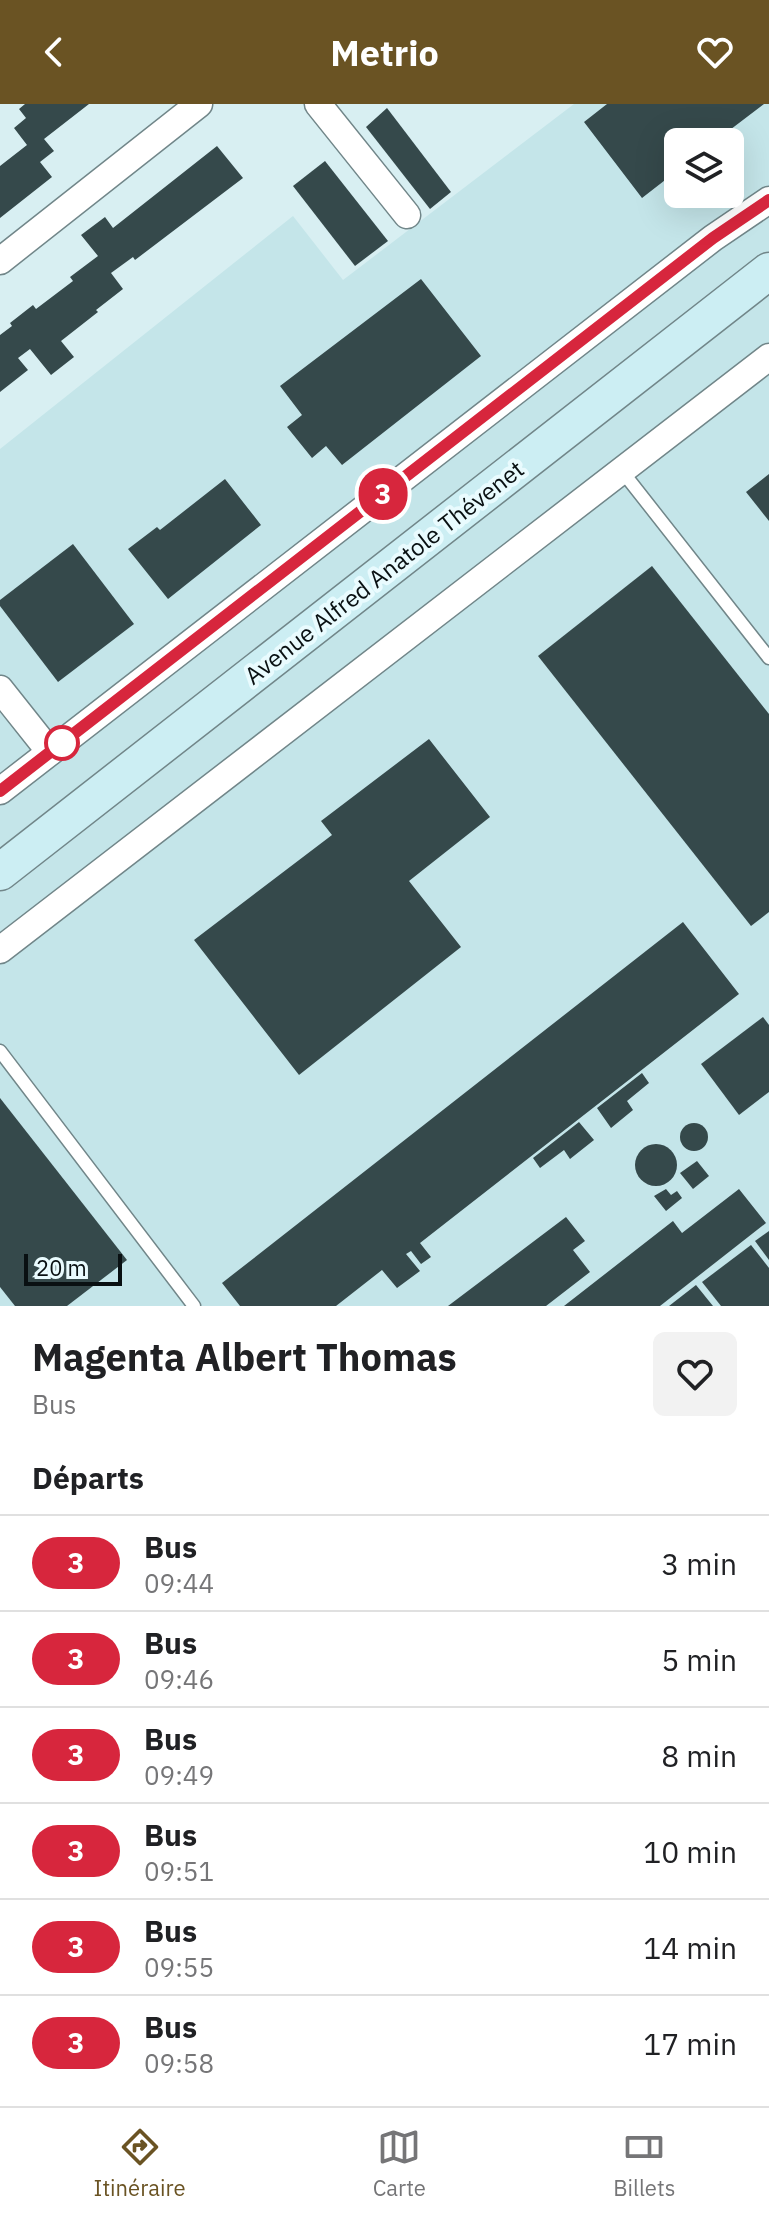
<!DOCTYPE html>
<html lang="fr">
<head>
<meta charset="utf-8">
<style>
  body { margin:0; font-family:"IBM Plex Sans",sans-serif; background:#f2f2f2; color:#202124; height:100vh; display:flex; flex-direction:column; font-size:30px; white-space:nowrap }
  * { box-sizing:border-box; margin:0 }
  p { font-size:26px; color:#757577 }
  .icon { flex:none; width:44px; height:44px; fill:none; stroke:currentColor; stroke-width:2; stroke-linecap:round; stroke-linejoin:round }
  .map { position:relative; height:1202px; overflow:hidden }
  .sheet { display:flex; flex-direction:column; background:#fff; flex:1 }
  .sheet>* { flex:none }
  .badge { padding:0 16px; border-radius:26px; font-size:28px; line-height:52px }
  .fabs { position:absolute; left:664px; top:24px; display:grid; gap:16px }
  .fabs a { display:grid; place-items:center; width:80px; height:80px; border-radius:12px; background:#fff; box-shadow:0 8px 32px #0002; font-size:40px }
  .scale { position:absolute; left:24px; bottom:20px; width:98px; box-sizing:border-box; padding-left:8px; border:4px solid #091012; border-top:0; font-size:22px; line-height:28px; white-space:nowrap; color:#091012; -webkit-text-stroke:6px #e9fbfe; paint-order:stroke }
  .map>.badge { position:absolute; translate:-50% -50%; box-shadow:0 0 0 4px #fff }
  h2 { padding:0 32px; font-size:30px; line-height:72px }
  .round { display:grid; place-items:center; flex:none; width:84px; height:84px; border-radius:12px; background:#f2f2f2 }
  .headline { display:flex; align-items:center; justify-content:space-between; height:136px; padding:0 32px }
  h1 { font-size:38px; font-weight:700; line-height:60px }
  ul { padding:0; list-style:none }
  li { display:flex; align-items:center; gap:24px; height:96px; padding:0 32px; border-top:2px solid #e0e0e0 }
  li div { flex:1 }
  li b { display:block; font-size:30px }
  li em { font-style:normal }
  li .badge { min-width:88px; font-weight:700; text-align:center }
  header { display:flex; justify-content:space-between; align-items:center; height:104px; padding:0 32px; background:#6a5323; color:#fff; font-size:36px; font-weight:700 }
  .menu { display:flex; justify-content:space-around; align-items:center; height:112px; border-top:2px solid #e0e0e0; background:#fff; font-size:22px; color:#757577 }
  .menu a { display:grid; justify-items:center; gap:4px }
  .menu .active { color:#6a5323 }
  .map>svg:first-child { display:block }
  .built { fill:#c4e5e9; fill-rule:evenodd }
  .building { fill:#35494b }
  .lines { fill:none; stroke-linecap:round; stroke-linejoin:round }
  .lane-casing { stroke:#718689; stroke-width:15 }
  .street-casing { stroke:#718689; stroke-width:29 }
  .secondary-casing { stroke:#718689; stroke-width:39 }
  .lane { stroke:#fff; stroke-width:12 }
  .street { stroke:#fff; stroke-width:26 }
  .secondary { stroke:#cceef3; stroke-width:36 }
  .line-casing { stroke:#fff; stroke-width:18 }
  .line { stroke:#d7263d; stroke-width:12 }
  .stop-dot { fill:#fff; stroke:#d7263d; stroke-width:4 }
  .labels { text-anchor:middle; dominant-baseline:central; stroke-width:8; stroke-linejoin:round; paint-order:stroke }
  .street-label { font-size:24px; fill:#091012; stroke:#e9fbfe }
</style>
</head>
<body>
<header><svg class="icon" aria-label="back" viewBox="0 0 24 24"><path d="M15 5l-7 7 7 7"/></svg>Metrio<svg class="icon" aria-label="heart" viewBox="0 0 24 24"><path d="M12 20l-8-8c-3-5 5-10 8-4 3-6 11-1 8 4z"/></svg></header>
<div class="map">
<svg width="769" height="1202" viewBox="0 0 769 1202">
  <rect width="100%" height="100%" fill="#d8eff2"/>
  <!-- built -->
  <path class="built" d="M574,0H769V1202H0V345L293,112L343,176ZM678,38H730V90H678Z"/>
  <!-- building -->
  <g class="building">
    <polygon points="25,0 89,0 44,35 54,47 40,58 52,73 0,114 0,62 27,41 14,24 26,14 19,5"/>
    <polygon points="607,0 764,0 714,38 678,38 678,66 642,94 584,18"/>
    <polygon points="387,4 451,88 430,105 366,23"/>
    <polygon points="217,42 243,74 135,156 133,153 111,169 123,185 96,206 98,208 61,237 74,253 51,271 30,245 18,254 28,266 0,288 0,231 12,222 10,219 33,201 36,205 73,177 70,173 98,152 81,131 105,113 113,124"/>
    <polygon points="325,57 388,137 355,162 293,82"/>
    <polygon points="421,175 481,252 342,361 326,342 312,354 287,323 302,311 280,282"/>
    <polygon points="769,370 769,417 746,388"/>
    <polygon points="225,375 261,421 168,495 128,445 157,423 160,426"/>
    <polygon points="73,440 134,520 58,578 0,502 0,496"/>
    <polygon points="652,462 769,610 769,808 751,822 538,552"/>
    <polygon points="429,635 490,713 409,777 461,843 299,971 194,836 332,731 321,717"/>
    <polygon points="683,818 739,890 420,1139 431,1153 421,1160 411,1147 406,1150 420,1167 397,1184 382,1166 336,1202 240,1202 222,1179"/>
    <polygon points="763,913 769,921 769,988 739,1011 701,960"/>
    <polygon points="642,969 649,979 627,997 633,1006 611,1024 597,1004"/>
    <polygon points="0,994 127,1156 67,1202 15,1202 0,1183"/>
    <polygon points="579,1018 594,1036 570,1055 564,1046 540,1064 533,1054"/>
    <circle cx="694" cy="1033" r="14"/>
    <circle cx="656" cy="1061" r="21"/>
    <polygon points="697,1057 709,1072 693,1085 680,1069"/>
    <polygon points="666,1085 671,1091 677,1087 682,1094 666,1107 654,1092"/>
    <polygon points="739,1085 766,1119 660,1202 564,1202 673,1117 682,1129"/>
    <polygon points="566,1113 585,1137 573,1146 590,1168 546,1202 448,1202"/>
    <polygon points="769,1127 769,1156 755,1137"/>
    <polygon points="751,1141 769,1164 769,1202 721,1202 702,1178"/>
    <polygon points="696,1181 713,1202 669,1202"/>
  </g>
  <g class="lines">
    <defs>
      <g id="lane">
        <polyline points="622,367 769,554"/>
        <polyline points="0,947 194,1202"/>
      </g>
      <g id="street">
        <polyline points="318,0 407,111"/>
        <polyline points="0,157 199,0"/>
        <polyline points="0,585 50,648"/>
        <polyline points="0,687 713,134 769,96"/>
        <polyline points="0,846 769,253"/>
      </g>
      <polyline id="secondary" points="0,768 769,167"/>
    </defs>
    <!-- lane casing -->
    <use href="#lane" class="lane-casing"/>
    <!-- street casing -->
    <use href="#street" class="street-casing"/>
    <!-- secondary casing -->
    <use href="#secondary" class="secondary-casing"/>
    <!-- lane -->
    <use href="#lane" class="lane"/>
    <!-- street -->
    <use href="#street" class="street"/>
    <!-- secondary -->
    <use href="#secondary" class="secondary"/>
  </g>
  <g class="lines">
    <defs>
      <polyline id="line" points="0,687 713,134 769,96"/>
    </defs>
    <!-- line casing -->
    <use href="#line" class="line-casing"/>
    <!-- line -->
    <use href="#line" class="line"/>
  </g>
  <!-- markers -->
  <circle class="stop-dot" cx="62" cy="639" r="16"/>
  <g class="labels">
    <!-- street labels -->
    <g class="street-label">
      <text transform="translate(384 468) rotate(-38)">Avenue Alfred Anatole Thévenet</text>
    </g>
  </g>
</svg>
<div class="fabs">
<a><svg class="icon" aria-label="layers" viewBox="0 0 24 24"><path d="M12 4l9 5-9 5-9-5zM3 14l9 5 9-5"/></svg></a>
</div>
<div class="scale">20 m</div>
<b class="badge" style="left:383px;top:390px;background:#d7263d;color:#fff">3</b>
</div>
<section class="sheet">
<div class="headline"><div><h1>Magenta Albert Thomas</h1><p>Bus</p></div><a class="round"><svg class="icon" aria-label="heart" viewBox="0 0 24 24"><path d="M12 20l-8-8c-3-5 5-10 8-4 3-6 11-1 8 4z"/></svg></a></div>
<h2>Départs</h2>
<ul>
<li><span class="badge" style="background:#d7263d;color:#fff">3</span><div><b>Bus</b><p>09:44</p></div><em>3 min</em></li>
<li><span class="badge" style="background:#d7263d;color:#fff">3</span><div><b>Bus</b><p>09:46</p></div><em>5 min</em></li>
<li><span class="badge" style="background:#d7263d;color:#fff">3</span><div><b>Bus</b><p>09:49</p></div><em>8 min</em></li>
<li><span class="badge" style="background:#d7263d;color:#fff">3</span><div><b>Bus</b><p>09:51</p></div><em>10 min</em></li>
<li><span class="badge" style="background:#d7263d;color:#fff">3</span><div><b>Bus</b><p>09:55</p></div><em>14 min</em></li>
<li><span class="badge" style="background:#d7263d;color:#fff">3</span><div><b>Bus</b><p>09:58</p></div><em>17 min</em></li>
</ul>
</section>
<nav class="menu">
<a class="active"><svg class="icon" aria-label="directions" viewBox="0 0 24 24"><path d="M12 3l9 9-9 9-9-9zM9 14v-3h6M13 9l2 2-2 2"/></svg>Itinéraire</a>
<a><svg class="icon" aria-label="map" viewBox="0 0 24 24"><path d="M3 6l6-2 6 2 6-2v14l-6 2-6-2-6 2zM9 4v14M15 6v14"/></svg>Carte</a>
<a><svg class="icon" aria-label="tickets" viewBox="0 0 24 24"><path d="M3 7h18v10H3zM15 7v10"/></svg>Billets</a>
</nav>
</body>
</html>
